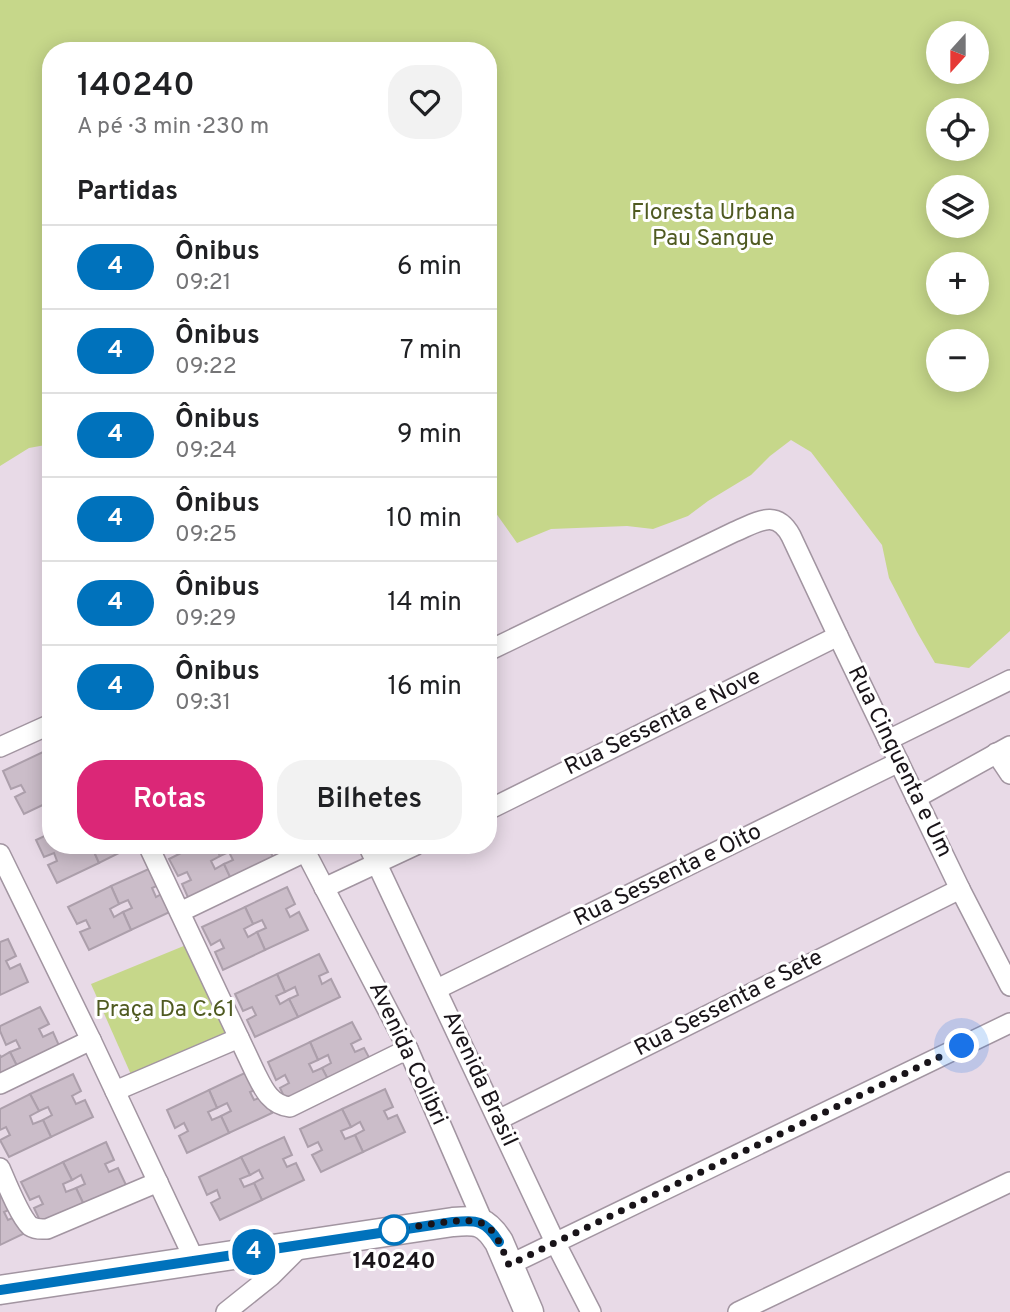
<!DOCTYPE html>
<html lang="pt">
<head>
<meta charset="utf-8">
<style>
  body { margin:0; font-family:Overpass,sans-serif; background:#f2f2f2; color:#202124; height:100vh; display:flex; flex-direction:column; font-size:26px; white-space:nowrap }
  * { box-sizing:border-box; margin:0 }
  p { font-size:23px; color:#757577 }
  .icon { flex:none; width:38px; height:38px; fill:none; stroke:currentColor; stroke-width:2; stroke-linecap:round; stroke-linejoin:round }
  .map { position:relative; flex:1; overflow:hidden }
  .details { position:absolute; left:42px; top:42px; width:455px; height:812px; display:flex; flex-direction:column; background:#fff; border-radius:28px; box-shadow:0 4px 18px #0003 }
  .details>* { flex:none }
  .badge { padding:0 14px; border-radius:23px; font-size:24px; line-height:46px }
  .needle { width:46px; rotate:201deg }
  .controls { position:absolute; left:926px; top:21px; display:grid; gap:14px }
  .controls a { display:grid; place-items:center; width:63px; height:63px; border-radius:50%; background:#fff; box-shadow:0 4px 18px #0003; font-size:35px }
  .you { position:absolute; width:35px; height:35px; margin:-18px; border:5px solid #fff; border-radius:50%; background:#1a73e8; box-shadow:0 0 0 10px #1a73e833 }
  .map>.badge { position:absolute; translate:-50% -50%; box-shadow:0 0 0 4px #fff }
  h2 { padding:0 35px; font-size:26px; line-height:63px }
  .round { display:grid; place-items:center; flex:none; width:74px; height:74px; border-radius:28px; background:#f2f2f2 }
  .headline { display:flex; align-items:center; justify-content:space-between; height:119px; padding:0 35px }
  h1 { font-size:33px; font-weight:600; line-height:52px }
  .action { display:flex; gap:14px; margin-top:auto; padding:14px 35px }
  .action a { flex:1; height:80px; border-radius:28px; background:#db2777; color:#fff; font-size:28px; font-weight:600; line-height:80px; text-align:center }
  .action a+a { background:#f2f2f2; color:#202124 }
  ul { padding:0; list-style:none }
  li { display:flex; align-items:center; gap:21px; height:84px; padding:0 35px; border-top:2px solid #e0e0e0 }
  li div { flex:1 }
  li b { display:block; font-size:26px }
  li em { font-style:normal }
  li .badge { min-width:77px; font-weight:700; text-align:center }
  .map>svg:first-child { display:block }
  .green { fill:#c6d78a; fill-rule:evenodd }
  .building { fill:#cbbdc9; stroke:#ac9fab; stroke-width:2 }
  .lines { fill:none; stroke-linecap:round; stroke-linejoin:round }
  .minor-casing { stroke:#a295a1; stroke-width:22 }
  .secondary-casing { stroke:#a295a1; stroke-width:31 }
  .minor { stroke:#fff; stroke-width:19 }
  .secondary { stroke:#fff; stroke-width:28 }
  .line-casing { stroke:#fff; stroke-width:16 }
  .line { stroke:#0072bc; stroke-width:10 }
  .walk { stroke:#191419; stroke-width:7; stroke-dasharray:0 12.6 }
  .stop-dot { fill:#fff; stroke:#0072bc; stroke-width:3.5 }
  .labels { text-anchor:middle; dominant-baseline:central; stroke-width:6; stroke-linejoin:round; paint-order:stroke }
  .park-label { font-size:23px; fill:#4f5a21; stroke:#fff }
  .street-label { font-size:23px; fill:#191419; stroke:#fff }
  .stop-label { font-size:23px; font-weight:bold; fill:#191419; stroke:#fff }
</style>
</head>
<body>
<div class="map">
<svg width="1010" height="1312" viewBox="0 0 1010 1312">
  <rect width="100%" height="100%" fill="#e8dae7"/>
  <!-- green -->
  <g class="green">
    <path d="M0,0H1010V631L969,668L935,663L917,632L889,578L882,545L811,452L791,440L770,456L751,475L708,501L688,516L653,529L627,526L551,529L517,543L488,502V51H51V444L29,448L0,466ZM938,33H976V72H938ZM938,110H976V149H938ZM938,187H976V226H938ZM938,264H976V303H938ZM938,341H976V380H938Z"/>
    <polygon points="191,943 236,1037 133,1079 91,984"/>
  </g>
  <!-- building -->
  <g class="building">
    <polygon points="45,751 51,763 51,770 44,773 48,781 51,780 51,801 24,814 15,797 25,792 21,785 11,789 3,771"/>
    <polygon points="51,833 51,845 79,845 81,850 91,845 99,863 57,883 48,865 57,861 54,853 44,857 36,840"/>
    <polygon points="91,845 135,845 99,863"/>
    <polygon points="197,845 215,845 220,856 211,861 215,869 224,864 232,881 190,902 182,884 191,880 187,872 178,876 169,859"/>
    <polygon points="215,845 255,845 257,849 267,845 275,861 232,881 224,864 233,860 229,852 220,856"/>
    <polygon points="153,867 161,884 152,888 156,897 165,892 174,910 131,930 123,912 132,908 128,900 119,904 111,886"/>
    <polygon points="111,886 119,904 110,909 114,917 123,912 131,930 89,950 80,932 90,928 86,920 77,924 68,907"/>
    <polygon points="287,887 295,904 286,909 290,917 299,912 308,930 265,950 257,932 266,928 262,920 253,924 245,907"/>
    <polygon points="245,907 253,924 244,929 248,937 257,932 265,950 223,970 215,952 224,948 220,940 211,945 202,927"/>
    <polygon points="8,939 16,956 6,961 10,969 20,964 28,982 0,995 0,942"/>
    <polygon points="319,954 328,972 319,976 322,984 331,979 340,997 298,1017 289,999 298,995 295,987 285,992 277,974"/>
    <polygon points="277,974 285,992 276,996 280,1004 289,999 298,1017 255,1037 247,1020 256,1015 252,1007 243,1011 235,994"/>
    <polygon points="40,1007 49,1024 39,1029 43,1037 53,1032 61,1050 19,1070 10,1052 20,1048 16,1040 6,1045 0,1031 0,1026"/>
    <polygon points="352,1022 361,1039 351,1044 355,1052 364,1048 373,1065 331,1085 322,1068 331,1063 328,1055 318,1060 310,1042"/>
    <polygon points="310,1042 318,1060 309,1064 313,1072 322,1068 331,1085 288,1105 280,1088 289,1083 285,1075 276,1080 268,1062"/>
    <polygon points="10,1052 19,1070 0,1079 0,1055 1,1057"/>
    <polygon points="251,1070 260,1088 250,1092 254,1100 264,1096 272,1113 229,1133 221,1116 231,1111 227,1103 217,1108 209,1090"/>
    <polygon points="73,1074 81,1091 72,1096 76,1104 85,1100 93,1117 51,1137 43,1120 52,1115 48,1107 39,1111 30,1094"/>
    <polygon points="385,1089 393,1107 384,1111 388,1119 397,1115 405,1132 363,1152 355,1135 364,1130 360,1122 351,1127 342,1109"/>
    <polygon points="209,1090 217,1108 208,1112 212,1120 221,1116 229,1133 187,1153 179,1136 188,1131 184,1123 175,1128 167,1110"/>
    <polygon points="30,1094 39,1111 30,1116 33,1124 43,1120 51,1137 9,1157 0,1140 10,1135 6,1127 0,1130 0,1109"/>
    <polygon points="342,1109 351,1127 341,1131 345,1139 355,1135 363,1152 321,1172 312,1155 322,1150 318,1142 308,1147 300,1129"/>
    <polygon points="284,1137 292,1155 283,1159 287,1167 296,1163 304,1180 262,1200 254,1183 263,1178 259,1170 250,1175 241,1157"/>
    <polygon points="106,1142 114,1160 105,1164 109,1172 118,1168 126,1185 84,1205 76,1188 85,1184 81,1175 72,1180 63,1162"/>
    <polygon points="241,1157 250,1175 240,1179 244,1187 254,1183 262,1200 220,1220 211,1203 220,1198 217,1190 207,1195 199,1177"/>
    <polygon points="63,1162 72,1180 63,1184 66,1192 76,1188 84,1205 42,1225 34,1208 43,1204 39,1196 30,1200 21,1182"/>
    <polygon points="5,1190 13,1208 4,1212 8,1220 17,1216 25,1233 0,1245 0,1193"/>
  </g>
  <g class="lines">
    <defs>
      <g id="minor">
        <path d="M488,651L734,532C758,522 776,508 791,536L838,636L960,889L1010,986"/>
        <polyline points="888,740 1010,680"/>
        <polyline points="0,747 51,724"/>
        <polyline points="996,753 1010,774"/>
        <polyline points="916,798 1010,746"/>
        <polyline points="488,810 838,636"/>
        <path d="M148,845L255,1072C263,1088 270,1105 290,1107L408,1049"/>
        <polyline points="302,845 408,1049 484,1224"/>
        <polyline points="368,845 555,1242 591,1312"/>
        <polyline points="0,854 91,1040 195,1261"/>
        <polyline points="324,888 416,845"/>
        <polyline points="180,912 305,852"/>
        <polyline points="437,989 899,762"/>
        <polyline points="0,1084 91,1040"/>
        <polyline points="115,1091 239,1038"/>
        <polyline points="498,1120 960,889"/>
        <path d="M0,1168C6,1182 20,1217 30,1226C36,1230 41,1229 47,1229L158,1182"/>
        <polyline points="509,1265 1010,1023"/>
        <polyline points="226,1312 271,1276 302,1245"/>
        <polyline points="738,1312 1010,1182"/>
      </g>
      <path id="secondary" d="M0,1290L453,1222C477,1220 485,1220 499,1242L529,1312"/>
    </defs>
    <!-- minor casing -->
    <use href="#minor" class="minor-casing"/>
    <!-- secondary casing -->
    <use href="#secondary" class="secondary-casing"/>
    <!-- minor -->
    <use href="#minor" class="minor"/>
    <!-- secondary -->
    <use href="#secondary" class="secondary"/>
  </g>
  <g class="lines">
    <defs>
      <path id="line" d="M0,1290L453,1222C477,1220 485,1220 499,1242"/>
    </defs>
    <!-- line casing -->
    <use href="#line" class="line-casing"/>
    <!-- line -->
    <use href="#line" class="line"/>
    <!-- walk -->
    <path class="walk" d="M394,1230C415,1228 471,1213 487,1226C499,1236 503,1252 509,1265L962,1046"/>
  </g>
  <!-- markers -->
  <circle class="stop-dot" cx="394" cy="1230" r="14"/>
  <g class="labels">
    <!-- park labels -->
    <g class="park-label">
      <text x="713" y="213">Floresta Urbana<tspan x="713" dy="26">Pau Sangue</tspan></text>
      <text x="165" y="1010">Praça Da C.61</text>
    </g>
    <!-- street labels -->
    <g class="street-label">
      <text transform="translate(663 723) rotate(-26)">Rua Sessenta e Nove</text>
      <text transform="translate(899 762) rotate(64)">Rua Cinquenta e Um</text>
      <text transform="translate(668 876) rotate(-26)">Rua Sessenta e Oito</text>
      <text transform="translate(729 1004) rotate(-27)">Rua Sessenta e Sete</text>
      <text transform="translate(407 1054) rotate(65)">Avenida Colibri</text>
      <text transform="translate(479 1079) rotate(65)">Avenida Brasil</text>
    </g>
    <!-- stop labels -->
    <g class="stop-label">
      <text x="394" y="1262">140240</text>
    </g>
  </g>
</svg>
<div class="controls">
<a><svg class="needle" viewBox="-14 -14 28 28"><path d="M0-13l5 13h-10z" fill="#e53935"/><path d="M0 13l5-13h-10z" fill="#757577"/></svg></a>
<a><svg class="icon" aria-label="locate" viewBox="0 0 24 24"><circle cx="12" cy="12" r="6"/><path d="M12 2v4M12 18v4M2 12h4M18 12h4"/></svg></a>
<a><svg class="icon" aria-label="layers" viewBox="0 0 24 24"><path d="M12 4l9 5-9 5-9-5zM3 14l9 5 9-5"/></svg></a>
<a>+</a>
<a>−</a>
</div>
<div class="you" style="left:962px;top:1046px"></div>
<b class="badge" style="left:254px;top:1252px;background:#0072bc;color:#fff">4</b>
<section class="details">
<div class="headline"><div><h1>140240</h1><p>A pé · 3 min · 230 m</p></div><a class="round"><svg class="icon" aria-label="heart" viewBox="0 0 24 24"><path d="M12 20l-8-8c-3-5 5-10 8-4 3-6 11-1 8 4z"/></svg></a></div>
<h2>Partidas</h2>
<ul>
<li><span class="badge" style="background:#0072bc;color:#fff">4</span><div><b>Ônibus</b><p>09:21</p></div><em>6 min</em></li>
<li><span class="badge" style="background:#0072bc;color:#fff">4</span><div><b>Ônibus</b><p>09:22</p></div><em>7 min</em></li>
<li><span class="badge" style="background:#0072bc;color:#fff">4</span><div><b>Ônibus</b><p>09:24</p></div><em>9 min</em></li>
<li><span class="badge" style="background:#0072bc;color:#fff">4</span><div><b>Ônibus</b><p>09:25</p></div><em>10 min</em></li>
<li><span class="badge" style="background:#0072bc;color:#fff">4</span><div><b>Ônibus</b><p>09:29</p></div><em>14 min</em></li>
<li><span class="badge" style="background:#0072bc;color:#fff">4</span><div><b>Ônibus</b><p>09:31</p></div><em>16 min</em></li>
</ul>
<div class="action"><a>Rotas</a><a>Bilhetes</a></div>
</section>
</div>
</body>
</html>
